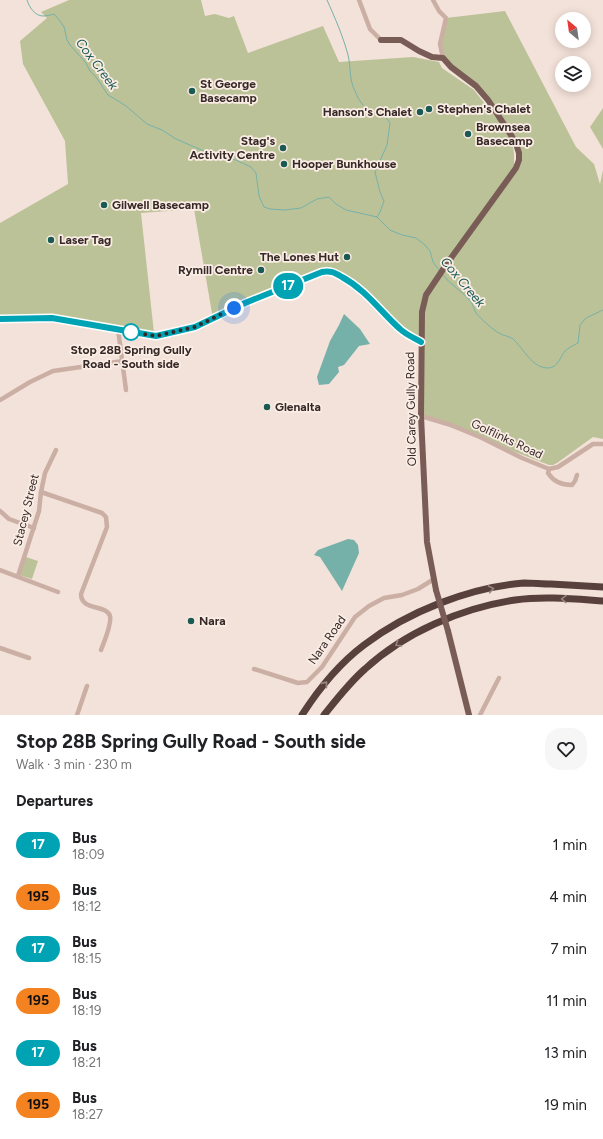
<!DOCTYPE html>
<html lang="en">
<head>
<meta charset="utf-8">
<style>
  body { margin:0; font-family:Figtree,sans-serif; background:#f6f6f6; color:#202124; height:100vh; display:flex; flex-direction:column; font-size:15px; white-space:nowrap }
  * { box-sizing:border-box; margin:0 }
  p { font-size:13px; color:#757577 }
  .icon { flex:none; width:22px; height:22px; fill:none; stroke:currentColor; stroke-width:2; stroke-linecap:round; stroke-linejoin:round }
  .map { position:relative; height:715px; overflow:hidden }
  .side { display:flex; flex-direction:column; background:#fff; flex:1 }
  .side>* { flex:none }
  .badge { padding:0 8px; border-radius:13px; font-size:14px; line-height:26px }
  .needle { width:26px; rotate:331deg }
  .tools { position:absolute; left:555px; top:12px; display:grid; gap:8px }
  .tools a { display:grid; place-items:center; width:36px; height:36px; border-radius:50%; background:#fff; box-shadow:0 2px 10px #0003; font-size:20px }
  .you { position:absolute; width:20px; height:20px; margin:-10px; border:3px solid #fff; border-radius:50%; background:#1a73e8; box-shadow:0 0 0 6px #1a73e833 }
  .map>.badge { position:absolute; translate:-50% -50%; box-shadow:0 0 0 2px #fff }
  h2 { padding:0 16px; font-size:15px; line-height:36px }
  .round { display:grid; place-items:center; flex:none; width:42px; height:42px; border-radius:16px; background:#f6f6f6 }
  .headline { display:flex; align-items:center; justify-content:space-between; height:68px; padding:0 16px }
  h1 { font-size:19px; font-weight:700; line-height:30px }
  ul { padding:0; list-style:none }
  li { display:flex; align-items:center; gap:12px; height:52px; padding:0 16px }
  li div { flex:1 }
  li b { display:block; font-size:15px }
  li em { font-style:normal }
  li .badge { min-width:44px; font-weight:700; text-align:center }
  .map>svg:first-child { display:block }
  .green { fill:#bcc298 }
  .water { fill:#76b1a9 }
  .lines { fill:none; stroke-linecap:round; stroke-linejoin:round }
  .stream { stroke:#76b1a9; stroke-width:1 }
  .minor { stroke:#cbafa4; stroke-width:4.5 }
  .major { stroke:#795c56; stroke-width:6 }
  .highway { stroke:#58403d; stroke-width:7 }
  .major-bridge { stroke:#795c56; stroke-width:6 }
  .oneway { stroke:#998580 }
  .line-casing { stroke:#fff; stroke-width:9 }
  .line { stroke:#00a3b4; stroke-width:6 }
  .walk { stroke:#362826; stroke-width:4; stroke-dasharray:0 7.2 }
  .poi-dot { fill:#1a5a52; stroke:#faede5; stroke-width:1.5 }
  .stop-dot { fill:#fff; stroke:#00a3b4; stroke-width:2 }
  .labels { text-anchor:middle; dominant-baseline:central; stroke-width:3.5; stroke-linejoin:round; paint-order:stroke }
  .poi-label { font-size:12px; font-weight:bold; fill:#362826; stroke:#faede5; text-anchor:start }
  .stop-label { font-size:12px; font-weight:bold; fill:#362826; stroke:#faede5 }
  .street-label { font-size:12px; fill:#362826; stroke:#faede5 }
  .water-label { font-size:13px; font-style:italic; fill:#1a5a52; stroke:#faede5 }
</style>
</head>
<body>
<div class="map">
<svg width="603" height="715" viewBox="0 0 603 715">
  <rect width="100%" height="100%" fill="#f3e2d9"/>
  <!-- green -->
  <g class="green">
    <path d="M69,0H201L205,16L215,14L229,18L234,16L248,53L323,26L339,62L413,57L439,62L442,68L474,90L511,137L514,153V169L483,214L516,168C518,163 520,158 519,153C517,140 487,97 477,87C466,76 446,69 441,53C438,42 443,29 446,18L505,11L576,147L594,164L600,184L603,170V439L593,437L557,463L553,465H549L421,416V342C414,338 405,334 400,329C380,311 366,290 342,277C335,273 330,270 321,272L245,303L213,319L194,209L141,213L154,333L53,315L0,316V223L68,184L65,141L23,64L20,41L47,18L41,12Z"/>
    <polygon points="603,108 603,149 590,127"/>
    <polygon points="26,557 38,561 32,579 19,575"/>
  </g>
  <!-- water -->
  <g class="water">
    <polygon points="344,314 360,329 370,344 359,346 344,365 338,367 339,372 329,384 319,385 317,377 330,341 339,325"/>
    <polygon points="348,539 354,540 358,545 359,553 342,591 320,557 314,555 318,550"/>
  </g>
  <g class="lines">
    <!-- stream -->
    <g class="stream">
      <path d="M27,0C29,7 35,16 43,16C47,16 51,15 54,14L60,21L64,27L67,40L70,45L86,63L90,71L96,77L108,95L115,99L126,106L147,124L162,130L176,139L213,155L224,158L236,160L251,167L256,173L259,196L264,207L270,209L285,210L301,208L317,199L329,197L336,204L346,210L377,217L390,230L402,235L416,238L425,245L430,251L433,262L439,270"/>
      <path d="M327,0C335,18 343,36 348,55C351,67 349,80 355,91C357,97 362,105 367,109C374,114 386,114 390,123L387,145L375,172L380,192L384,201L380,212L377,217"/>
      <path d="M442,274C450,285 463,291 471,302C473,305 474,309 476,313C480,318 493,330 499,333C503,336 510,336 513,339C524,349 532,368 548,368C558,368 560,357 565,351C568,348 574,345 578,343L580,325L586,318L603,310"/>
    </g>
    <!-- minor -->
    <g class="minor">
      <polyline points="359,0 370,29 381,40"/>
      <polyline points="433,0 439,11 446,18 440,44 443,58"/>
      <polyline points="118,329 126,390"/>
      <polyline points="0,400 30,382 53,371 123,361"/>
      <polyline points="421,416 451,425 482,438 522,458 549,469 558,467 593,444 603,444"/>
      <path d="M549,469L548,473C553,481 562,485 572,485L575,481L577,475"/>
      <path d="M41,492L102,513L106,517L107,527L81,594C81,611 106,604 110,616C112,624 104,642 101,650"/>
      <polyline points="0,511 9,519 34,528"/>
      <polyline points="0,570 58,592"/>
      <polyline points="18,576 39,511 41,492 45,473 56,450"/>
      <polyline points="0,648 29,658"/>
      <polyline points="254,669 298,683 307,682 322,667 355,617 369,606 384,598 402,595 418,589 434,579"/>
      <polyline points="77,715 87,686"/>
      <polyline points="480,715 499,678"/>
    </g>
    <!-- major -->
    <g class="major">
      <polyline points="381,40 401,40 419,51 432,57 443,58 451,67 476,86 488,100 511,135 516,144 519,153 519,160 516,168 446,265 426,295 422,312 421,416 427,542 436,590"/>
      <path d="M0,319H51L156,336L195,327L245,303L321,272C330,270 335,273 342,277C366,290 380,311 400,329C405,334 414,338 421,342"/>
      <polyline points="448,631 469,715"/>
    </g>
    <!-- highway -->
    <g class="highway">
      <path d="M302,715C318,690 340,663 364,645C407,612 470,587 524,583C533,583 542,584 551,584C569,585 586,586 603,587"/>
      <path d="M324,715C337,699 349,683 365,669C404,633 461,608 515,600C544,596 574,599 603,601"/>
    </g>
    <!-- major-bridge -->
    <polyline class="major-bridge" points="436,590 448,631"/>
  </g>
  <!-- one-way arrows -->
  <defs><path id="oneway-chevron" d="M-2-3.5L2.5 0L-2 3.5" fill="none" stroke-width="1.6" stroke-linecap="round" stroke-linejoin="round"/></defs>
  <g class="oneway">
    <use href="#oneway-chevron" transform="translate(491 589) rotate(-11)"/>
    <use href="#oneway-chevron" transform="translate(564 599) rotate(-178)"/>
    <use href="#oneway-chevron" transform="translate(398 644) rotate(148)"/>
    <use href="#oneway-chevron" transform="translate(325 684) rotate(-51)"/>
  </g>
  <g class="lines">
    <defs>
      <path id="line" d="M0,319L52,318L156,336L195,327L245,303L322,272C330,270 335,273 342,277C366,290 380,311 400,329C405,334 414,338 421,342"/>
    </defs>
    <!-- line casing -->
    <use href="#line" class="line-casing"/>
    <!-- line -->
    <use href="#line" class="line"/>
    <!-- walk -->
    <polyline class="walk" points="131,332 156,336 195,327 234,308"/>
  </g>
  <!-- markers -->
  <g class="poi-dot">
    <circle cx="192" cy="91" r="4"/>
    <circle cx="429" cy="109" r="4"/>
    <circle cx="420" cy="112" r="4"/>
    <circle cx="468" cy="134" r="4"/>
    <circle cx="283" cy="148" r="4"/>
    <circle cx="284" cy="164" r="4"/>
    <circle cx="104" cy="205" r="4"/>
    <circle cx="51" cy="240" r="4"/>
    <circle cx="347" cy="257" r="4"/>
    <circle cx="261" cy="270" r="4"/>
    <circle cx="267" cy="407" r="4"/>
    <circle cx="191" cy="621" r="4"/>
  </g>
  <circle class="stop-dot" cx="131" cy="332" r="8"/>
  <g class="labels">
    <!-- poi labels -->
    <g class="poi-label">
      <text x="200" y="84">St George<tspan x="200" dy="14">Basecamp</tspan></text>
      <text x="437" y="109">Stephen's Chalet</text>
      <text x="412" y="112" text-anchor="end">Hanson's Chalet</text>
      <text x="476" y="127">Brownsea<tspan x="476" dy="14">Basecamp</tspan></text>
      <text x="275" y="141" text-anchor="end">Stag's<tspan x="275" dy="14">Activity Centre</tspan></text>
      <text x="292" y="164">Hooper Bunkhouse</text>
      <text x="112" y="205">Gilwell Basecamp</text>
      <text x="59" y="240">Laser Tag</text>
      <text x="339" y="257" text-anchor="end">The Lones Hut</text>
      <text x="253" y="270" text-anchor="end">Rymill Centre</text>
      <text x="275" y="407">Glenalta</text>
      <text x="199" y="621">Nara</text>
    </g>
    <!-- stop labels -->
    <g class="stop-label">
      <text x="131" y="350">Stop 28B Spring Gully<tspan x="131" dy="14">Road - South side</tspan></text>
    </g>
    <!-- street labels -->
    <g class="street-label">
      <text transform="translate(411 409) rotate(-91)">Old Carey Gully Road</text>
      <text transform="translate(507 439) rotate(25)">Golflinks Road</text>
      <text transform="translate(26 510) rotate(-76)">Stacey Street</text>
      <text transform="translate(327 640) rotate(-55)">Nara Road</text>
    </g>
    <!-- water labels -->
    <g class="water-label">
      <text transform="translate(97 64) rotate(53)">Cox Creek</text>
      <text transform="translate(463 282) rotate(50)">Cox Creek</text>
    </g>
  </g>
</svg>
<div class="tools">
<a><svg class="needle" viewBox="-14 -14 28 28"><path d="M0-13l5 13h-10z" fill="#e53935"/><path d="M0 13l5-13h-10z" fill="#757577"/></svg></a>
<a><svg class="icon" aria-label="layers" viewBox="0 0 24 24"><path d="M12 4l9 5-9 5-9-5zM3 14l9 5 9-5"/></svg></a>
</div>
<div class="you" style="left:234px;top:308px"></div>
<b class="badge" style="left:288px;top:286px;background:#00a3b4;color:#fff">17</b>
</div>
<section class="side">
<div class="headline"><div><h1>Stop 28B Spring Gully Road - South side</h1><p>Walk · 3 min · 230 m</p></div><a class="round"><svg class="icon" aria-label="heart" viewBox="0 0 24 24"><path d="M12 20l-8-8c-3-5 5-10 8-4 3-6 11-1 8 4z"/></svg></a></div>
<h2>Departures</h2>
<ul>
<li><span class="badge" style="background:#00a3b4;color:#fff">17</span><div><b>Bus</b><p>18:09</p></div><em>1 min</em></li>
<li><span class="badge" style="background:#f58220;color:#111">195</span><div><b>Bus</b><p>18:12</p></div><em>4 min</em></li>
<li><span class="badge" style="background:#00a3b4;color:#fff">17</span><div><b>Bus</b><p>18:15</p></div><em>7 min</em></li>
<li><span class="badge" style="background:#f58220;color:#111">195</span><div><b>Bus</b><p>18:19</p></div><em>11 min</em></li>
<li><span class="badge" style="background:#00a3b4;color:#fff">17</span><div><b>Bus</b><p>18:21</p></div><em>13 min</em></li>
<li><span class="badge" style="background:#f58220;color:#111">195</span><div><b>Bus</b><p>18:27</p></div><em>19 min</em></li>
</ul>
</section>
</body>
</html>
